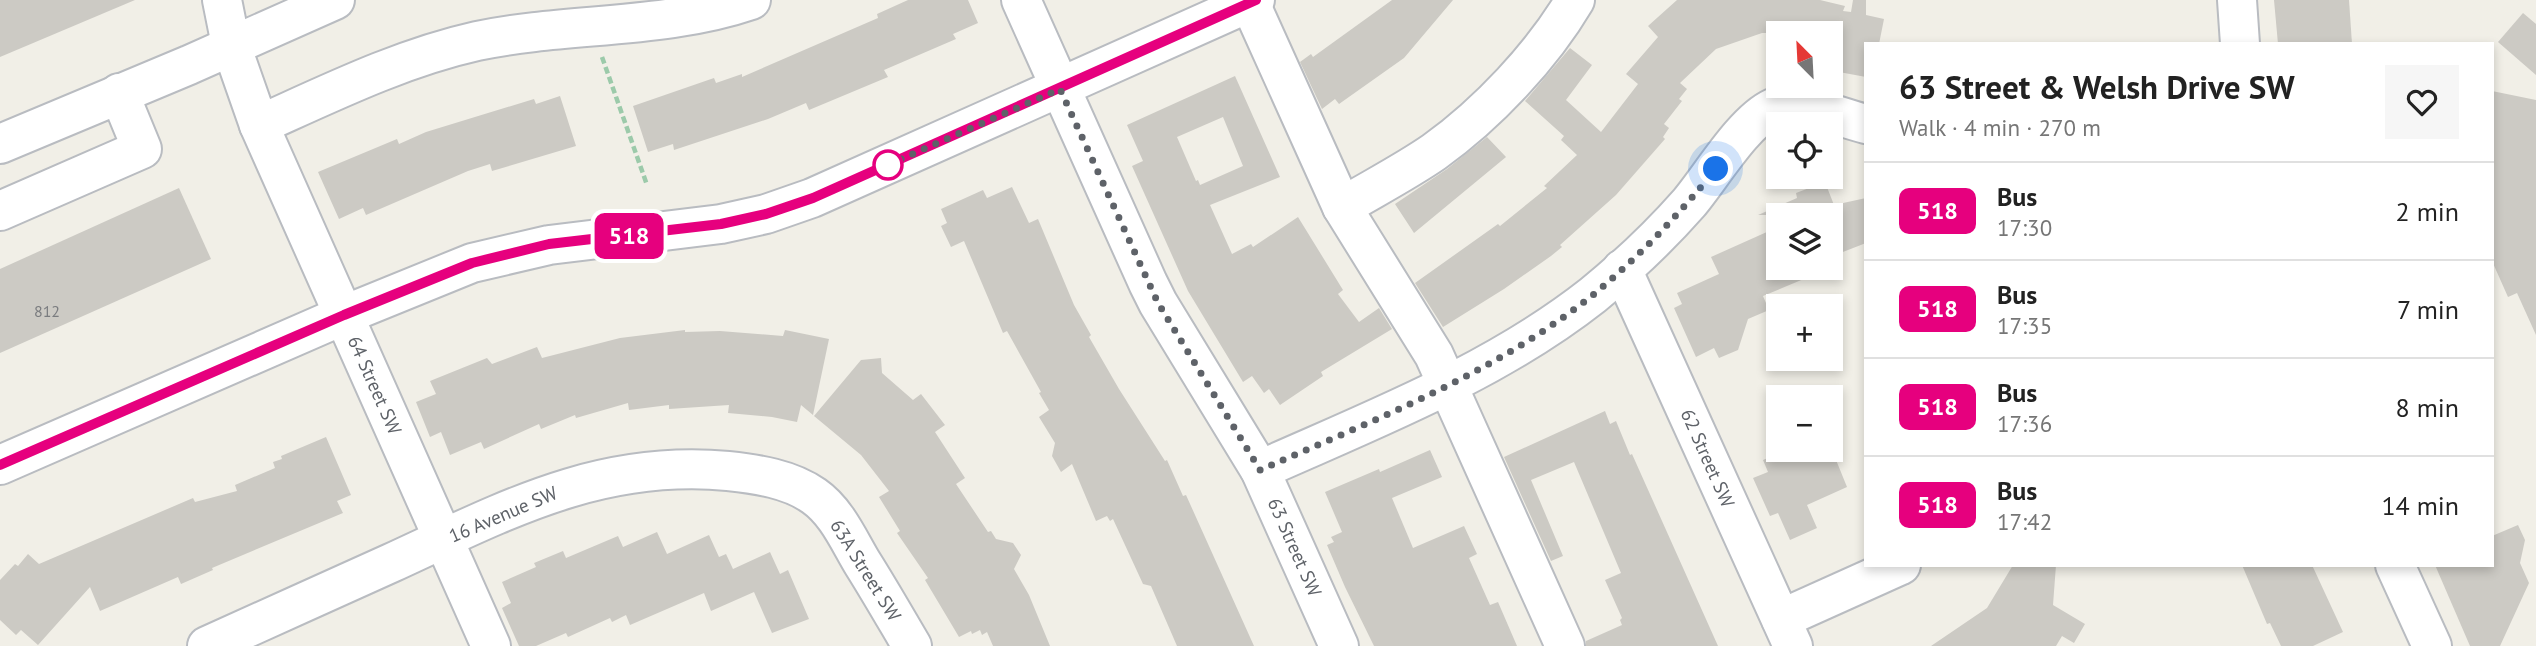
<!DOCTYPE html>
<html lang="en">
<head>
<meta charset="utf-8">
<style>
  body { margin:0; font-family:"PT Sans",sans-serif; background:#f6f6f6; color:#222; height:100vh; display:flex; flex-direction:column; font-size:26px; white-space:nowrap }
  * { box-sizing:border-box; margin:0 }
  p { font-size:23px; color:#767676 }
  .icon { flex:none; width:38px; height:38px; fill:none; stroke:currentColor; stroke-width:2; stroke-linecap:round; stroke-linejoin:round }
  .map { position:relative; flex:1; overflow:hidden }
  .panel { position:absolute; left:1864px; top:42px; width:630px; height:525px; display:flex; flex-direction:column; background:#fff; border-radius:0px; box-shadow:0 4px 10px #0003 }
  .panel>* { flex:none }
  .badge { padding:0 14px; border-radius:10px; font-size:24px; line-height:46px }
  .needle { width:46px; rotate:336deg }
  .tools { position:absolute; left:1766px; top:21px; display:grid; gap:14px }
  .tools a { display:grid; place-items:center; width:77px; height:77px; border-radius:0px; background:#fff; box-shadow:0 4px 10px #0003; font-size:35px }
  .you { position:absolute; width:35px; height:35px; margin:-18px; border:5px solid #fff; border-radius:50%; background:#1a73e8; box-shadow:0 0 0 10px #1a73e833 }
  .map>.badge { position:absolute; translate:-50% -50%; box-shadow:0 0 0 4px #fff }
  .round { display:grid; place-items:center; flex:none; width:74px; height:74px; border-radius:0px; background:#f6f6f6 }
  .headline { display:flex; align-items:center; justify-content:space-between; height:119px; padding:0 35px }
  h1 { font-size:33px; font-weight:600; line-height:52px }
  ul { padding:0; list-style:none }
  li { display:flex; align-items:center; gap:21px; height:98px; padding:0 35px; border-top:2px solid #e0e0e0 }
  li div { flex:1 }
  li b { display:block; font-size:26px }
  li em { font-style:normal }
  li .badge { min-width:77px; font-weight:700; text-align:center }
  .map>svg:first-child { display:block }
  .building { fill:#cccac4; fill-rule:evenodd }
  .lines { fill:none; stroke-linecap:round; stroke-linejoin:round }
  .minor-casing { stroke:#b9bcc1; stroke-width:42 }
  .path { stroke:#9ccaaa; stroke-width:4.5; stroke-dasharray:7 3.5; stroke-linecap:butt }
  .minor { stroke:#fff; stroke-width:38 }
  .line-casing { stroke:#fff; stroke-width:16 }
  .line { stroke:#e6007e; stroke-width:10 }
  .walk { stroke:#5e6268; stroke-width:7; stroke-dasharray:0 12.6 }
  .stop-dot { fill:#fff; stroke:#e6007e; stroke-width:3.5 }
  .labels { text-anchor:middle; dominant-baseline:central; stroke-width:7; stroke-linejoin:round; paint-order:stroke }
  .number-label { font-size:16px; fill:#7a7c7f }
  .street-label { font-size:19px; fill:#5e6268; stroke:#fff }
</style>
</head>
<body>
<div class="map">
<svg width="2536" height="646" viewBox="0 0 2536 646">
  <rect width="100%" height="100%" fill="#f1efe7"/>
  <!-- building -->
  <g class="building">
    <polygon points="0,0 135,0 0,57"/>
    <polygon points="908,0 968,0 978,23 953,34 956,39 884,70 888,77 809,110 806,103 768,119 674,150 673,144 648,152 633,106 714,78 716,83 742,74 742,77 878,18 877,14"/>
    <polygon points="1392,0 1453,0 1404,58 1339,104 1335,99 1322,109 1300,62 1311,54 1313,57"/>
    <polygon points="1677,0 1820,0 1845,6 1843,11 1851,12 1853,0 1866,0 1866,15 1884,19 1879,44 1866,44 1866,77 1839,72 1842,59 1830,56 1830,33 1762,33 1716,49 1680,83 1687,89 1679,99 1682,101 1664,124 1669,128 1663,137 1665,139 1616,195 1560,245 1562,247 1551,256 1504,289 1443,327 1415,283 1498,224 1500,226 1547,188 1544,186 1577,155 1561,140 1564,136 1525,101 1570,48 1592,65 1566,100 1601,132 1638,84 1626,74 1658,37 1648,26"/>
    <polygon points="2274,0 2349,0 2352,44 2278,44"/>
    <polygon points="2523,13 2536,24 2536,75 2498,42"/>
    <path d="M1235,76L1280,177L1210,205L1232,254L1251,244L1253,247L1298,217L1343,290L1338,294L1359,322L1379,308L1392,329L1321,372L1323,376L1280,405L1269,389L1264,393L1252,376L1243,382L1188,291L1132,166L1143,161L1127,125ZM1223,117L1243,166L1200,185L1198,180L1196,181L1177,137Z"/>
    <polygon points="2492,91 2536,100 2536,335 2517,293 2508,297 2492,261"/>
    <polygon points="560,96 576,146 492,171 490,164 468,171 366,215 363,208 339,219 318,172 397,139 399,144 426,132 534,99 536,104"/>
    <polygon points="1487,137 1506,157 1414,233 1395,204 1447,169"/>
    <polygon points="1825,182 1834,205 1866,198 1866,243 1830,257 1830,215 1758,215 1797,198 1796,193"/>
    <polygon points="1012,187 1029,223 1038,219 1074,305 1091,335 1089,337 1119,389 1165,461 1167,460 1183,496 1186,495 1254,646 1177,646 1151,586 1143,584 1113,519 1110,521 1107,516 1096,521 1072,464 1061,472 1052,456 1055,443 1039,417 1049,410 1039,393 1041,392 1007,331 1003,333 964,241 951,247 941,226 947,223 941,209 983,190 987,198"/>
    <polygon points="179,188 211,259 0,353 0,269"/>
    <polygon points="1778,227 1778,268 1830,268 1763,296 1769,310 1748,319 1738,350 1719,358 1714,348 1696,357 1674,308 1682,304 1677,293 1719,274 1711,257"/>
    <polygon points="685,330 685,332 720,331 783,336 785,330 829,339 813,415 801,405 797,422 772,417 728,413 729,405 669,409 669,405 629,410 628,403 576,418 575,415 541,429 539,424 484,449 481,442 450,455 441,432 430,437 416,402 436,394 430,381 487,358 492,364 537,347 542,358 620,338"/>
    <polygon points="881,358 882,373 913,400 921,394 945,425 935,432 965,478 956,484 988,532 991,531 996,539 1013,543 1021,555 1014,569 1029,595 1050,646 993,646 987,632 982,635 980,630 972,634 971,631 959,637 925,580 928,578 897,533 900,531 879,497 889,491 861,455 814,416 861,360"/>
    <polygon points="1605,411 1610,424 1616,421 1630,455 1632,454 1718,646 1586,646 1586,641 1622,625 1620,620 1622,618 1605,580 1621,573 1574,462 1531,480 1563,556 1551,561 1504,457"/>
    <polygon points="326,437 351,495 337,501 343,513 212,568 213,570 181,584 178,577 100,611 90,587 38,645 21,630 16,635 0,620 0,580 15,564 18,566 28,554 39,564 193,498 195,502 237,491 235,485 275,468 273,462 282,459 281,456"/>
    <polygon points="1430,450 1442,477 1392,498 1413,548 1464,526 1477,554 1469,558 1490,605 1498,602 1517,646 1374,646 1345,587 1327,545 1334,542 1331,537 1342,532 1325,492 1379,469 1380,472"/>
    <polygon points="1787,450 1832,450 1847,487 1807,505 1817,528 1790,540 1778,513 1770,516 1753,478 1768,472 1763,460"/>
    <polygon points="2518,525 2525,540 2520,563 2529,583 2500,646 2470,646 2435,565 2492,565 2492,536"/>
    <polygon points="657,532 667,554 709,535 719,557 726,554 733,569 770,552 780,574 788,570 809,619 772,633 754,592 711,611 704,593 630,625 626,615 612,622 610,618 568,637 566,633 536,646 519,646 502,608 511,603 502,582 536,567 534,563 563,551 566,558 618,536 623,547"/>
    <polygon points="2013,565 2056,565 2053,605 2085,624 2074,643 2062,636 2056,646 1931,646 1987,608"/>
    <polygon points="2242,565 2312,565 2343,632 2313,646 2281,646 2270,623 2267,624"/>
  </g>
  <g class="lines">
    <defs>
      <g id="minor">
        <polyline points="222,0 231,45 259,125 491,646"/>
        <polyline points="1021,0 1148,283 1158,303 1260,470 1339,646"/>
        <polyline points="2237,0 2240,44"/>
        <polyline points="1250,3 1342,207 1434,355 1565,646"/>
        <path d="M259,125C330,93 401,58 477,41C568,22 663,30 751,0"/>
        <polyline points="0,144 189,65 335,0"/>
        <path d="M1342,207C1372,189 1405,172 1434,152C1487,114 1542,56 1575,0"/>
        <polyline points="0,211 142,149 119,93"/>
        <polyline points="1622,269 1793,646"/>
        <polyline points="0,465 344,315 472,263 549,245 721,224 766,214 812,198 1255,0"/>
        <path d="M1260,470C1374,419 1494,373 1593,295C1627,267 1660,236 1689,203C1711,177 1743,122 1773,108C1796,98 1841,118 1866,124"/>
        <polyline points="2395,565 2432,646"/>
        <polyline points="1781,619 1901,565"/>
        <path d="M207,646C268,618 330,591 391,563C504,511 599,459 728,471C757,474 790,479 814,496C837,512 849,541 863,564C880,591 896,619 912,646"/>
      </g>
    </defs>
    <!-- minor casing -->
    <use href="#minor" class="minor-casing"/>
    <!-- path -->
    <polyline class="path" points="602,57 647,185"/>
    <!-- minor -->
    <use href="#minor" class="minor"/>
  </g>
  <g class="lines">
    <defs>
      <polyline id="line" points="0,465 344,315 472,263 549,244 721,224 766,214 813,198 1256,0"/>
    </defs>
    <!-- line casing -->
    <use href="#line" class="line-casing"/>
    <!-- line -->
    <use href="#line" class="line"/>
    <!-- walk -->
    <path class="walk" d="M888,165L883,167L1060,89L1158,303L1260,470C1374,420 1496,373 1594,294C1639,257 1679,214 1716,169"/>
  </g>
  <!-- markers -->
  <circle class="stop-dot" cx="888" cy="165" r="14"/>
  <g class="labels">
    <!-- number labels -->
    <g class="number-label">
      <text x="47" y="311">812</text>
    </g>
    <!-- street labels -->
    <g class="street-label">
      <text transform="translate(375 385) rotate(66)">64 Street SW</text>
      <text transform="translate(1708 458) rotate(66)">62 Street SW</text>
      <text transform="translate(503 514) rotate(-23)">16 Avenue SW</text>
      <text transform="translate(1295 547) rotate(66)">63 Street SW</text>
      <text transform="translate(866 570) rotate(58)">63A Street SW</text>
    </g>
  </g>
</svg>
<div class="tools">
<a><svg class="needle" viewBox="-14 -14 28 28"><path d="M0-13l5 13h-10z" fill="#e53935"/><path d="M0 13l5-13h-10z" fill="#767676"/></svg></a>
<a><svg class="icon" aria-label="locate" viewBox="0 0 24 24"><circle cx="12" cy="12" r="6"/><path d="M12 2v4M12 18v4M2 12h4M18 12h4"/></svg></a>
<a><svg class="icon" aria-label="layers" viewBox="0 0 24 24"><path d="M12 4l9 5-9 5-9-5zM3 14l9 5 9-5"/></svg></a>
<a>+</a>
<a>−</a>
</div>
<div class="you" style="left:1716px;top:169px"></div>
<b class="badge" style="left:629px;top:236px;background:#e6007e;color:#fff">518</b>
<section class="panel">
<div class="headline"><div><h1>63 Street &amp; Welsh Drive SW</h1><p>Walk · 4 min · 270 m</p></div><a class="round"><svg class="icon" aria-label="heart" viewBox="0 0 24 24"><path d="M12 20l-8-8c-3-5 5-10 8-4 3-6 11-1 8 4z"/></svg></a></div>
<ul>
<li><span class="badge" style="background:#e6007e;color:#fff">518</span><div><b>Bus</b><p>17:30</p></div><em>2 min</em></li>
<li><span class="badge" style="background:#e6007e;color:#fff">518</span><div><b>Bus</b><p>17:35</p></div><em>7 min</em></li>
<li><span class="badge" style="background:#e6007e;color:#fff">518</span><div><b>Bus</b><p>17:36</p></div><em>8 min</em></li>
<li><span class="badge" style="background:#e6007e;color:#fff">518</span><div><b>Bus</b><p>17:42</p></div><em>14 min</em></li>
</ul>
</section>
</div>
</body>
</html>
